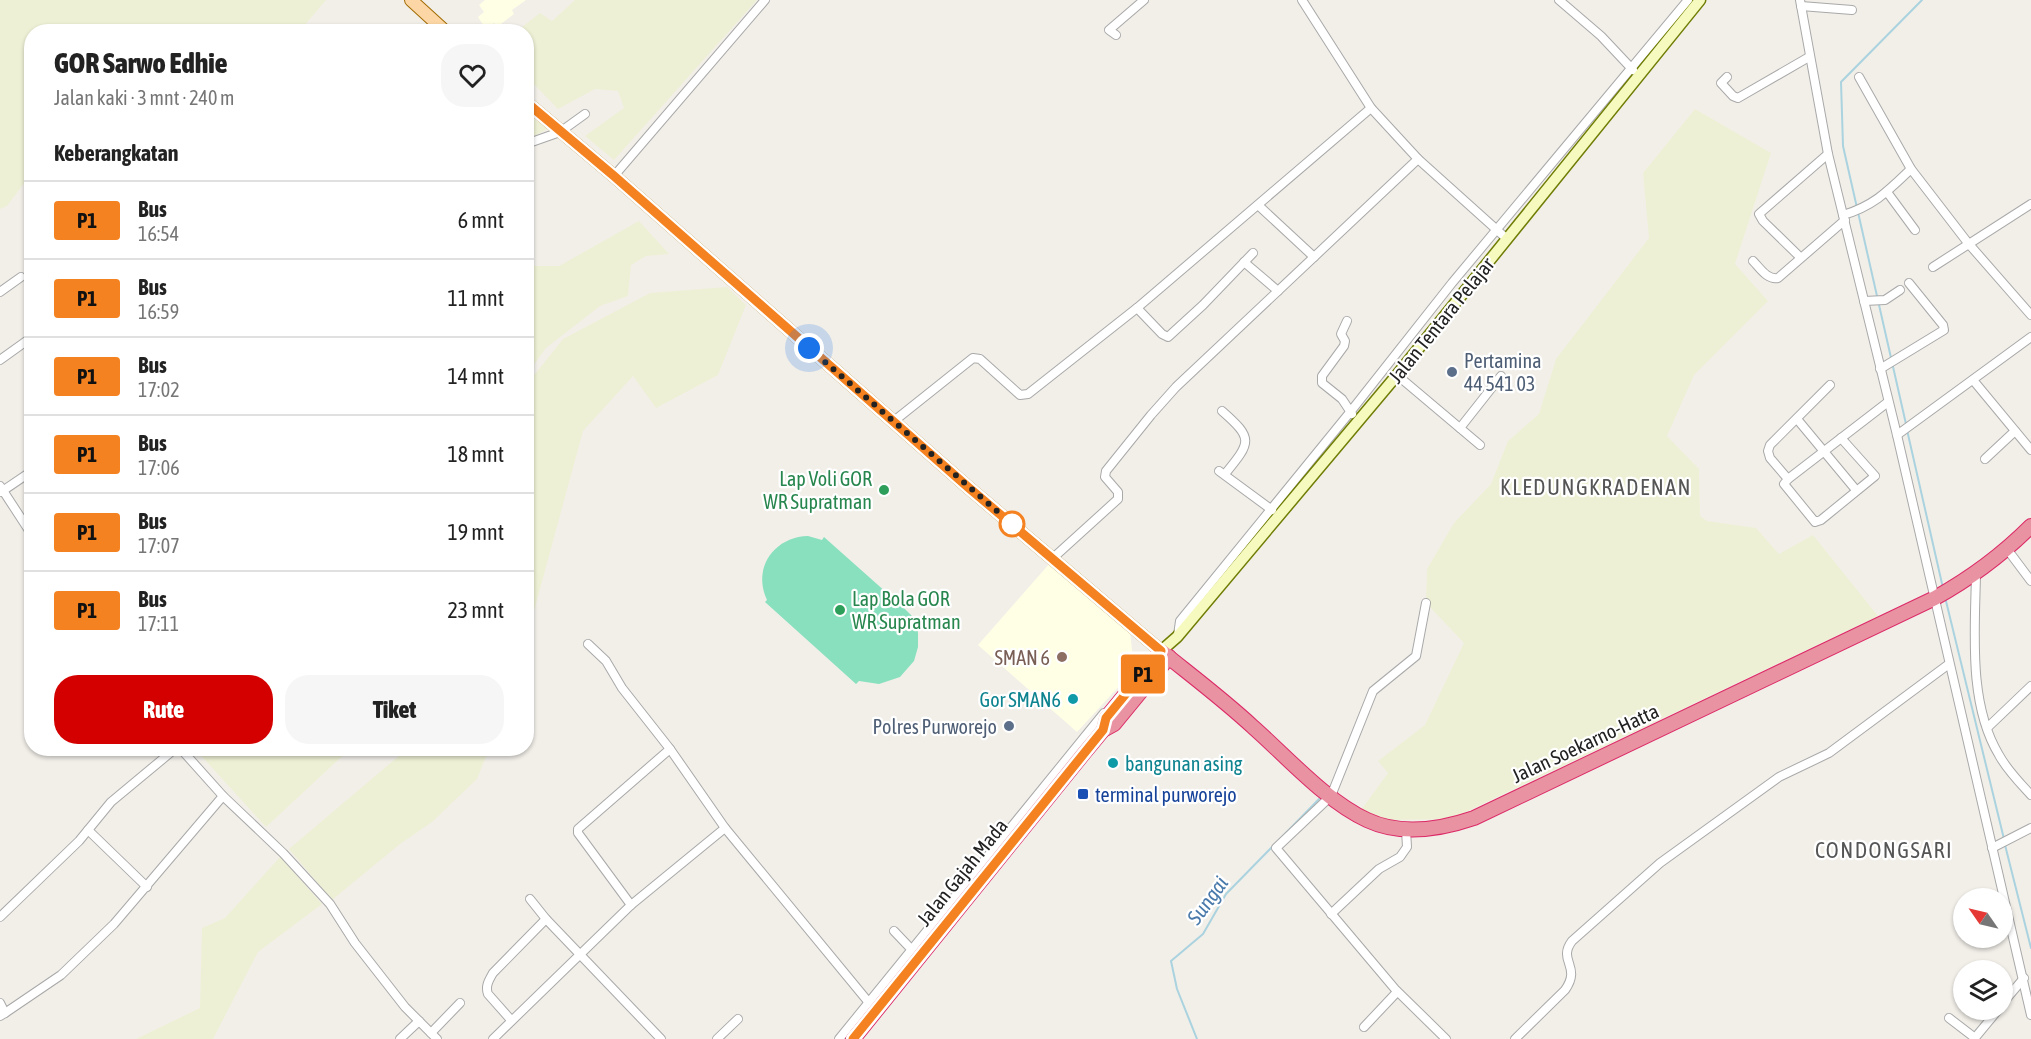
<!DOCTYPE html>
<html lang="id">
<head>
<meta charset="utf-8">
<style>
  body { margin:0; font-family:"Asap Condensed",sans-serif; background:#f6f6f6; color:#222; height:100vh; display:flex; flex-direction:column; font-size:22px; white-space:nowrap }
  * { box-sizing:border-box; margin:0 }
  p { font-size:20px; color:#767676 }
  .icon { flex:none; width:33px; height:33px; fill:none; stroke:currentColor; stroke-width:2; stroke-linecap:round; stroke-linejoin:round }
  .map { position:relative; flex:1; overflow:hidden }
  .side { position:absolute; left:24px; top:24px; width:510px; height:732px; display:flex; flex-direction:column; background:#fff; border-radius:24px; box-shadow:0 2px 4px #0004 }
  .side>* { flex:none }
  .badge { padding:0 12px; border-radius:4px; font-size:21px; line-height:39px }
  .needle { width:39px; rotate:304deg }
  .tools { position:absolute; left:1953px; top:888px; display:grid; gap:12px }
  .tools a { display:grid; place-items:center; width:60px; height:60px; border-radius:50%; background:#fff; box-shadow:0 2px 4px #0004; font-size:30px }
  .you { position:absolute; width:30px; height:30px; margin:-15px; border:4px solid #fff; border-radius:50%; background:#1a73e8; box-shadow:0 0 0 9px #1a73e833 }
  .map>.badge { position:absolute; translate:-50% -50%; box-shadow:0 0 0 3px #fff }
  h2 { padding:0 30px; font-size:22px; line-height:54px }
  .round { display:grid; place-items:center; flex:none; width:63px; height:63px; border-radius:24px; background:#f6f6f6 }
  .summary { display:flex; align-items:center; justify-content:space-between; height:102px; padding:0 30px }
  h1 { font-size:28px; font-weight:800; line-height:45px }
  .button { display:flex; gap:12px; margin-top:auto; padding:12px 30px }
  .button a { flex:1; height:69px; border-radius:24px; background:#d40000; color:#fff; font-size:24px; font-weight:800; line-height:69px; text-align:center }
  .button a+a { background:#f6f6f6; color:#222 }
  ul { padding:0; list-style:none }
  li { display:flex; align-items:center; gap:18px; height:78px; padding:0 30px; border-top:2px solid #e0e0e0 }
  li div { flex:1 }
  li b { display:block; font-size:22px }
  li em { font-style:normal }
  li .badge { min-width:66px; font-weight:700; text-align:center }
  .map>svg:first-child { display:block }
  .education { fill:#ffffe5 }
  .farmland { fill:#eef0d5 }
  .pitch { fill:#88e0be }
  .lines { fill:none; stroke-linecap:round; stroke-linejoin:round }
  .stream { stroke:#aad3df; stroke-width:2 }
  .street-casing { stroke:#a9a9a9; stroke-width:10 }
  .secondary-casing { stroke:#707d05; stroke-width:13 }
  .primary-casing { stroke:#a06b00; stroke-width:14 }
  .highway-casing { stroke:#dc2a67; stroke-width:16 }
  .street { stroke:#fff; stroke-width:8 }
  .secondary { stroke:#f7fabf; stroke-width:10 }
  .primary { stroke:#fcd6a4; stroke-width:12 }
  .highway { stroke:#e892a2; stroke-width:14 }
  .line-casing { stroke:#fff; stroke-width:14 }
  .line { stroke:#f58220; stroke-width:9 }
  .walk { stroke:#222; stroke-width:6; stroke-dasharray:0 10.8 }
  .service-dot { fill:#5c6f8a; stroke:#fff; stroke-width:2 }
  .leisure-dot { fill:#2e9e5b; stroke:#fff; stroke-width:2 }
  .stop-dot { fill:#fff; stroke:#f58220; stroke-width:3 }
  .education-dot { fill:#8d6e63; stroke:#fff; stroke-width:2 }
  .culture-dot { fill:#0f9aa8; stroke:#fff; stroke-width:2 }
  .transit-dot { fill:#1a4fb4; stroke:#fff; stroke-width:2 }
  .labels { text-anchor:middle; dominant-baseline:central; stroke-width:4.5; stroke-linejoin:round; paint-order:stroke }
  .street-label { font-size:20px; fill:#222; stroke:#fff }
  .service-label { font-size:20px; fill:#4e5e75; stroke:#fff; text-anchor:start }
  .leisure-label { font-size:20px; fill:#27864d; stroke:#fff; text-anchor:end }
  .education-label { font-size:20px; fill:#785e54; stroke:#fff; text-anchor:end }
  .culture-label { font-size:20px; fill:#0d838f; stroke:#fff; text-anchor:end }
  .transit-label { font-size:20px; fill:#164399; stroke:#fff; text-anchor:start }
  .water-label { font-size:21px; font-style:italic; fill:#4a7aab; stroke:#fff }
  .quarter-label { font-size:22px; letter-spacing:1.5px; fill:#555; stroke:#fff }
</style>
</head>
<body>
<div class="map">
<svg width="2031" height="1039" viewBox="0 0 2031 1039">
  <rect width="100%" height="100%" fill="#f2efe9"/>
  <!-- education -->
  <g class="education">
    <polygon points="485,0 526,0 512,10 514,14 497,27 494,23 486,29 478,17 484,12 479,5"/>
    <polygon points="1050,563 1130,631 1134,670 1077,732 978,645"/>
  </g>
  <!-- farmland -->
  <g class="farmland">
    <polygon points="0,0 326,0 303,27 306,31 32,32 31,174 7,206 0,209"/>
    <polygon points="575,0 757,0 614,160 585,136 624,108 618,91 595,89 558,109 527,77 526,32 517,31 540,13 552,21"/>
    <polygon points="1695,109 1771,153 1735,264 1768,301 1694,375 1667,436 1699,469 1700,516 1707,521 1756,528 1779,554 1813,535 1878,616 1451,819 1387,820 1361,810 1388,773 1378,761 1425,725 1464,643 1426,603 1427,569 1454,523 1491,484 1508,441 1539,414 1556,359 1649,238 1643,173"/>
    <polygon points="527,115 549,128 527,140"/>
    <polygon points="639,221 669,254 646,256 631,265 628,296 600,306 546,348 527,374 527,266 559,266"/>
    <polygon points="727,287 746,305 718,375 656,408 633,376 583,431 531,622 527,646 527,384 563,339 650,293"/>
    <polygon points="195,749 350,749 266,827"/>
    <polygon points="407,749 489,749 477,779 432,822 400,844 332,900 289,849"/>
    <polygon points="280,857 322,904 258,952 213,1039 136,1039 200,1008 202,928 225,918"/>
  </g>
  <!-- pitch -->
  <path class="pitch" d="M808,536L822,540L824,537L905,609L915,619L918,633V647L914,661L900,677L879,684L859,681L856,684L765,602L767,600C752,568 774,537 808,536Z"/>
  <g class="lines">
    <!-- stream -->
    <g class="stream">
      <polyline points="1906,424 1843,146 1841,82 1922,0"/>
      <polyline points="1907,430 1943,588"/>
      <polyline points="1945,597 2004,839"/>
      <polyline points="2005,845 2031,948"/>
      <polyline points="1197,1039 1177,989 1171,961 1203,934 1226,894 1321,797"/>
    </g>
    <defs>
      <g id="street">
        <polyline points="1302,0 1371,108 1418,159 1507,239"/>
        <polyline points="1559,0 1601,36 1633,70"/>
        <polyline points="1800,0 1828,154 1897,435 2031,1015"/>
        <polyline points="1801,6 1852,10"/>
        <polyline points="1116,35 1109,30 1144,0"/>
        <polyline points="1727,77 1721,83 1733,96 1738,98 1809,57"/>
        <polyline points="1859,77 1911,169 1968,243 2031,315"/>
        <polyline points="526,144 560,132 585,114"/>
        <polyline points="614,176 765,0"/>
        <polyline points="1887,192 1915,230"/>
        <polyline points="1258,205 1314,257"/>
        <path d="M1843,215C1874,206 1889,190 1911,169"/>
        <polyline points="1800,257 1763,221 1759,214 1828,154"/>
        <path d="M1753,261C1760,268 1767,280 1778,278L1845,220"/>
        <polyline points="1244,262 1278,291"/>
        <polyline points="1933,267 2031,204"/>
        <polyline points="0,292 21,277"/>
        <polyline points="1864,301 1885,300 1900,290"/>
        <polyline points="1137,308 1162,334 1168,337 1203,305 1253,253"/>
        <polyline points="1347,321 1341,334 1345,341 1344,346 1322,376 1322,383 1342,399 1352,414"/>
        <polyline points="0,360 32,337"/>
        <polyline points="1880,369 1944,330 1943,325 1909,283"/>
        <polyline points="1397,375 1480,445"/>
        <polyline points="1973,380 2031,450"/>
        <polyline points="1830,385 1770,445 1768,451 1770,458 1788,479 1784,484 1815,522 1821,520 1875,476 1841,438"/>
        <path d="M1222,411C1254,439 1251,442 1225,474"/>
        <polyline points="1797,419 1856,490"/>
        <polyline points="894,421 973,358 980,359 1020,395 1028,394 1137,308 1371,108"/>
        <polyline points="1460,428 1501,376"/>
        <polyline points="1897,435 2031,337"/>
        <polyline points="1985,459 2015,431"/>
        <polyline points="1219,471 1272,510"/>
        <polyline points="1788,479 1888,402"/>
        <polyline points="0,486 32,535"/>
        <polyline points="1,492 32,471"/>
        <polyline points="2007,549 2031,581"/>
        <polyline points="1053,558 1118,499 1118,492 1105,477 1106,471 1151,415 1176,387 1418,159"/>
        <path d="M1976,574C1975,631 1968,704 1999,755C2007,770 2020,783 2031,795"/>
        <polyline points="1426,603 1416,656 1373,691 1331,796 1276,848 1395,989 1446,1039"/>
        <polyline points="1178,635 1180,621 1351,411 1452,283 1688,0"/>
        <polyline points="588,644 606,661 622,688 670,749 725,828 875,1010"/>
        <polyline points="1987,728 2031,686"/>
        <polyline points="180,748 223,796 283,853 330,904 355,943 405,1007 437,1039"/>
        <polyline points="88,830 147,887"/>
        <polyline points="1992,848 2031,828"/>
        <polyline points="530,899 546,919 661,1039"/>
        <polyline points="631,905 578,833 578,829 670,749"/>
        <polyline points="1331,914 1379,869 1400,857 1407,847 1406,830"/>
        <polyline points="0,917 79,841 111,802 176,748"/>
        <polyline points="894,931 914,952"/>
        <polyline points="0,1003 5,1013 0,1016"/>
        <polyline points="2002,1004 2024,978"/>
        <polyline points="5,1013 61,975 114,924 223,796"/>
        <polyline points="1949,1018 1975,1038"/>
        <path d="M511,1020L488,994C485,986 489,980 493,973L546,919"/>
        <polyline points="1364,1027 1397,992"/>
        <polyline points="431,1033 460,1003"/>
        <polyline points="400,1039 419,1021"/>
        <polyline points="493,1039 631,905 725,828"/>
        <polyline points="717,1039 738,1019"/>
        <polyline points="839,1039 1104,713"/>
        <path d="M1515,1039L1565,990C1582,966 1557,961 1572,941L1660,863L1779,777L1829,753L1949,664"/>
        <polyline points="1974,1039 1998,1010"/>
      </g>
      <polyline id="secondary" points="1161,651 1177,637 1397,375 1700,0"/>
      <g id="primary">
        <polyline points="411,0 446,32"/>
        <polyline points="526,102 614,176 969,488 1161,651"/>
      </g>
      <g id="highway">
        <path d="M1103,730L1106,718L1161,651C1192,676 1224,700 1253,727C1286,756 1327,802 1367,820C1401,836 1439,830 1474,818L1935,598C1971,578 2002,555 2031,526"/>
        <polyline points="853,1039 1083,754 1103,730 1114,724 1169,657"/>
      </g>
    </defs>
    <!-- street casing -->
    <use href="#street" class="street-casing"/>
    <!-- secondary casing -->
    <use href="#secondary" class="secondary-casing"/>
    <!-- primary casing -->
    <use href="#primary" class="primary-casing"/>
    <!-- highway casing -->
    <use href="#highway" class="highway-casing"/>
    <!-- street -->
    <use href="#street" class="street"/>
    <!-- secondary -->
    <use href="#secondary" class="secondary"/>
    <!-- primary -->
    <use href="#primary" class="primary"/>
    <!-- highway -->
    <use href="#highway" class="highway"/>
  </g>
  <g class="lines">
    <defs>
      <polyline id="line" points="526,102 614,176 969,488 1161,651 1106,718 1103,730 853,1039"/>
    </defs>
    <!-- line casing -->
    <use href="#line" class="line-casing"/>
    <!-- line -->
    <use href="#line" class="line"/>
    <!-- walk -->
    <polyline class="walk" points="809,348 1012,524"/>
  </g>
  <!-- markers -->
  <g class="service-dot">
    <circle cx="1452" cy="372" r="6"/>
    <circle cx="1009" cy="726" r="6"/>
  </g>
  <g class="leisure-dot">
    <circle cx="884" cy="490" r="6"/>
    <circle cx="840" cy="610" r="6"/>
  </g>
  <circle class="stop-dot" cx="1012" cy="524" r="12"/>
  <circle class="education-dot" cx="1062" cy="657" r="6"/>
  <g class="culture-dot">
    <circle cx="1073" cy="699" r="6"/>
    <circle cx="1113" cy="763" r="6"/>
  </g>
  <rect class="transit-dot" x="1077" y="788" width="12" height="12" rx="3"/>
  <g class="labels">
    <!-- street labels -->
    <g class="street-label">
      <text transform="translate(1441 320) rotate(-51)">Jalan Tentara Pelajar</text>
      <text transform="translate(1585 743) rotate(-25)">Jalan Soekarno-Hatta</text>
      <text transform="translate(962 872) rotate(-51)">Jalan Gajah Mada</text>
    </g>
    <!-- service labels -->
    <g class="service-label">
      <text x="1464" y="360">Pertamina<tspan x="1464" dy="23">44 541 03</tspan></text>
      <text x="997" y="726" text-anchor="end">Polres Purworejo</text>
    </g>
    <!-- leisure labels -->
    <g class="leisure-label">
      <text x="872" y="478">Lap Voli GOR<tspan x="872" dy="23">WR Supratman</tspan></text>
      <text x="852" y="598" text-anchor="start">Lap Bola GOR<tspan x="852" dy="23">WR Supratman</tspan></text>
    </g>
    <!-- education labels -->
    <g class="education-label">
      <text x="1050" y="657">SMAN 6</text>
    </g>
    <!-- culture labels -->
    <g class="culture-label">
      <text x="1061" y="699">Gor SMAN6</text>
      <text x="1125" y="763" text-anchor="start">bangunan asing</text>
    </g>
    <!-- transit labels -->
    <g class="transit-label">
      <text x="1095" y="794">terminal purworejo</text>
    </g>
    <!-- water labels -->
    <g class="water-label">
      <text transform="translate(1207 900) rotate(-54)">Sungai</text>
    </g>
    <!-- quarter labels -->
    <g class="quarter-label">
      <text x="1596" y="487">KLEDUNGKRADENAN</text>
      <text x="1884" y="850">CONDONGSARI</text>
    </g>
  </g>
</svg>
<div class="tools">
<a><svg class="needle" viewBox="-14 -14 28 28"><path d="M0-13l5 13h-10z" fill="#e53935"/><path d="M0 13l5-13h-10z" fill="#767676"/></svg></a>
<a><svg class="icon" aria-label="layers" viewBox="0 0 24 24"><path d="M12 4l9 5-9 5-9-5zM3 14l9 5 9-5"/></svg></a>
</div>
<div class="you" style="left:809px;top:348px"></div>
<b class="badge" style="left:1143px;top:674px;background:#f58220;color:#111">P1</b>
<section class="side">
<div class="summary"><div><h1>GOR Sarwo Edhie</h1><p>Jalan kaki · 3 mnt · 240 m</p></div><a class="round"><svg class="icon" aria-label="heart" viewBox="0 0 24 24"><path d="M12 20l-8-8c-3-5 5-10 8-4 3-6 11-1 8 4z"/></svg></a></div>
<h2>Keberangkatan</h2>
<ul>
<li><span class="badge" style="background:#f58220;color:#111">P1</span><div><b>Bus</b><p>16:54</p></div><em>6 mnt</em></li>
<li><span class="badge" style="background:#f58220;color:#111">P1</span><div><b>Bus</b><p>16:59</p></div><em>11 mnt</em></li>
<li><span class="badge" style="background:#f58220;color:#111">P1</span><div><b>Bus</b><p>17:02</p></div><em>14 mnt</em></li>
<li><span class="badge" style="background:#f58220;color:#111">P1</span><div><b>Bus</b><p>17:06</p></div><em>18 mnt</em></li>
<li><span class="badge" style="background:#f58220;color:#111">P1</span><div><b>Bus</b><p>17:07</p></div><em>19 mnt</em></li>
<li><span class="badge" style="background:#f58220;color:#111">P1</span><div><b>Bus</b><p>17:11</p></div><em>23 mnt</em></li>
</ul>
<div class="button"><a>Rute</a><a>Tiket</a></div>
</section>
</div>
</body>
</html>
